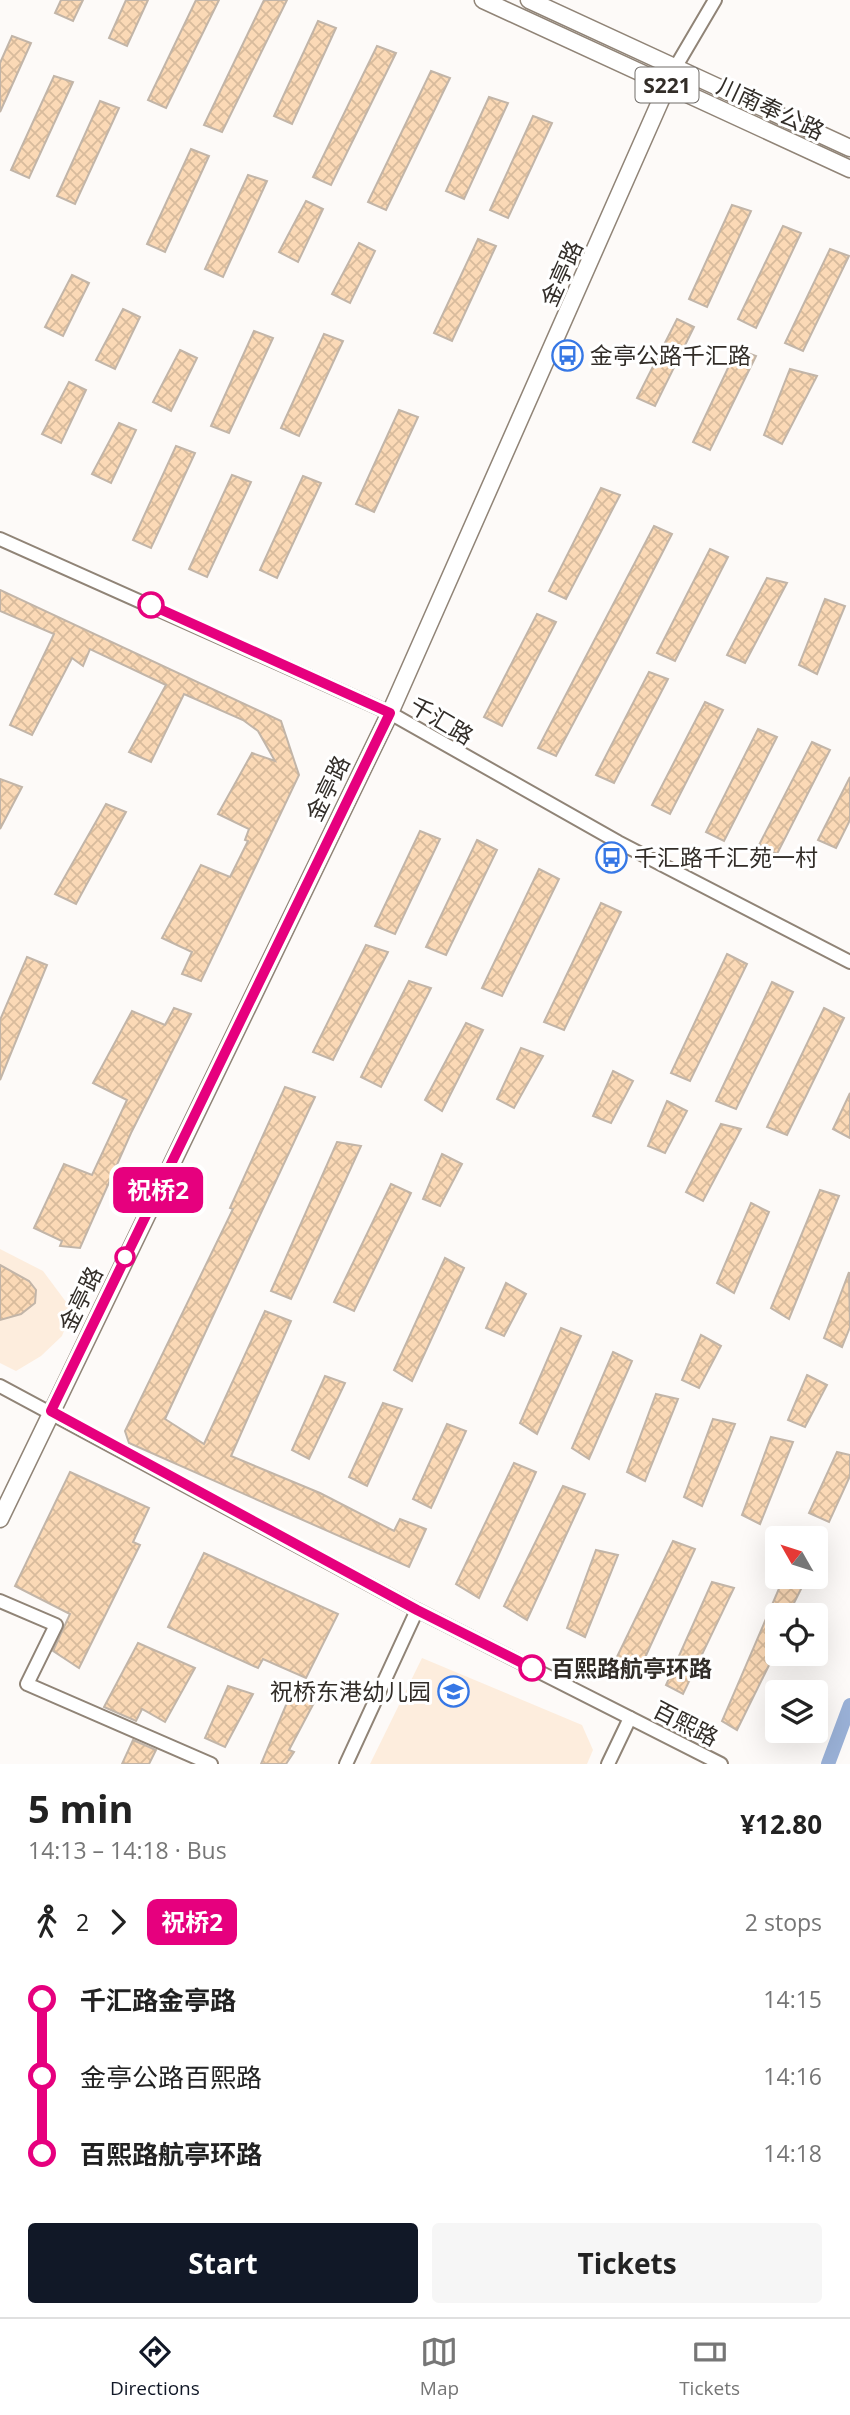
<!DOCTYPE html>
<html lang="en">
<head>
<meta charset="utf-8">
<style>
  body { margin:0; font-family:"Open Sans","Noto Sans SC",sans-serif; background:#f6f6f6; color:#222; height:100vh; display:flex; flex-direction:column; font-size:26px; white-space:nowrap }
  * { box-sizing:border-box; margin:0 }
  p { font-size:23px; color:#767676 }
  .icon { flex:none; width:38px; height:38px; fill:none; stroke:currentColor; stroke-width:2; stroke-linecap:round; stroke-linejoin:round }
  .map { position:relative; height:1764px; overflow:hidden }
  .drawer { display:flex; flex-direction:column; background:#fff; flex:1 }
  .drawer>* { flex:none }
  .badge { padding:0 14px; border-radius:10px; font-size:24px; line-height:46px }
  .needle { width:46px; rotate:309deg }
  .fabs { position:absolute; left:765px; top:1526px; display:grid; gap:14px }
  .fabs a { display:grid; place-items:center; width:63px; height:63px; border-radius:7px; background:#fff; box-shadow:0 7px 28px #0002; font-size:35px }
  .map>.badge { position:absolute; translate:-50% -50%; box-shadow:0 0 0 4px #fff }
  .legs { display:flex; align-items:center; gap:10px; height:77px; padding:0 28px; font-size:23px }
  .legs p { margin-inline-start:auto }
  .headline { display:flex; align-items:center; justify-content:space-between; height:119px; padding:0 28px }
  h1 { font-size:38px; font-weight:700; line-height:52px }
  .cta { display:flex; gap:14px; margin-top:auto; padding:14px 28px }
  .cta a { flex:1; height:80px; border-radius:7px; background:#111827; color:#fff; font-size:28px; font-weight:700; line-height:80px; text-align:center }
  .cta a+a { background:#f6f6f6; color:#222 }
  ul { padding:0 28px; list-style:none }
  li { display:flex; align-items:center; gap:24px; height:77px; font-size:26px }
  li i { display:grid; place-items:center; width:10px; height:100%; margin:0 9px; background:currentColor }
  li i::after { content:''; width:18px; height:18px; margin:-9px; border:5px solid; border-radius:50%; background:#fff }
  li p { margin-inline-start:auto }
  li:first-child i { background:linear-gradient(#0000 50%,currentColor 0) }
  li:last-child i { background:linear-gradient(currentColor 50%,#0000 0) }
  .menu { display:flex; justify-content:space-around; align-items:center; height:98px; border-top:2px solid #e0e0e0; background:#fff; font-size:19px; color:#767676 }
  .menu a { display:grid; justify-items:center; gap:4px }
  .menu .current { color:#111827 }
  .map>svg:first-child { display:block }
  .built { fill:#fdeddd }
  .lines { fill:none; stroke-linecap:round; stroke-linejoin:round }
  .canal { stroke:#9ab1d7; stroke-width:14 }
  .building { fill:url(#building-cross-hatch); stroke:#c2b5a8; stroke-width:2 }
  .minor-casing { stroke:#908477; stroke-width:16 }
  .major-casing { stroke:#908477; stroke-width:19 }
  .minor { stroke:#fff; stroke-width:12 }
  .major { stroke:#fff; stroke-width:16 }
  .line-1-casing { stroke:#fff; stroke-width:16 }
  .line-1 { stroke:#e6007e; stroke-width:10 }
  .stop-1-dot { fill:#fff; stroke:#e6007e; stroke-width:3.5 }
  .labels { text-anchor:middle; dominant-baseline:central; stroke-width:6; stroke-linejoin:round; paint-order:stroke }
  .shield { fill:#fff; stroke:#706c68; stroke-width:2 }
  .shield-label { font-size:21px; font-weight:bold; fill:#322d28 }
  .street-label { font-size:23px; fill:#322d28; stroke:#fff }
  .poi-label { font-size:23px; fill:#322d28; stroke:#fff; text-anchor:start }
  .stop-label { font-size:23px; font-weight:bold; fill:#322d28; stroke:#fff; text-anchor:start }
</style>
</head>
<body>
<div class="map">
<svg width="850" height="1764" viewBox="0 0 850 1764">
  <defs>
    <pattern id="building-cross-hatch" width="8" height="8" patternUnits="userSpaceOnUse" patternTransform="scale(1.75)"><rect width="8" height="8" fill="#fbd9b6"/><path d="M0 0l8 8M0 8l8-8" fill="none" stroke="#d8bb9c"/></pattern>
  </defs>
  <rect width="100%" height="100%" fill="#fdfaf8"/>
  <!-- built -->
  <g class="built">
    <polygon points="0,1249 43,1271 72,1310 62,1336 41,1356 16,1371 0,1363"/>
    <polygon points="422,1658 582,1725 593,1750 587,1764 370,1764"/>
  </g>
  <g class="lines">
    <!-- canal -->
    <polyline class="canal" points="828,1764 850,1705"/>
  </g>
  <!-- building -->
  <g class="building">
    <polygon points="61,0 83,0 73,21 55,13"/>
    <polygon points="126,0 148,0 127,46 109,38"/>
    <polygon points="196,0 219,0 166,108 148,100"/>
    <polygon points="264,0 287,0 222,132 204,125"/>
    <polygon points="318,21 336,28 292,124 274,116"/>
    <polygon points="12,36 31,43 0,112 0,63"/>
    <polygon points="377,46 396,53 331,185 313,177"/>
    <polygon points="431,71 450,78 386,210 368,202"/>
    <polygon points="54,76 73,82 29,178 11,170"/>
    <polygon points="489,97 508,103 464,199 446,191"/>
    <polygon points="100,101 119,108 75,204 57,196"/>
    <polygon points="533,116 552,123 508,218 490,210"/>
    <polygon points="191,149 209,156 165,252 147,244"/>
    <polygon points="248,175 267,181 223,277 205,269"/>
    <polygon points="306,201 323,209 298,262 279,252"/>
    <polygon points="732,205 751,211 707,307 689,299"/>
    <polygon points="783,226 801,233 756,328 738,319"/>
    <polygon points="478,239 496,246 452,341 434,333"/>
    <polygon points="359,243 375,251 350,303 332,294"/>
    <polygon points="830,249 849,256 803,351 785,343"/>
    <polygon points="72,275 89,283 63,336 45,327"/>
    <polygon points="123,309 140,317 115,369 96,360"/>
    <polygon points="677,319 694,327 655,406 637,398"/>
    <polygon points="254,331 273,338 229,433 211,426"/>
    <polygon points="324,334 343,341 299,436 281,428"/>
    <polygon points="737,349 756,356 710,450 693,442"/>
    <polygon points="180,350 197,358 171,411 153,402"/>
    <polygon points="790,369 817,376 782,444 764,435"/>
    <polygon points="69,382 86,390 61,443 42,434"/>
    <polygon points="399,410 418,417 374,512 356,504"/>
    <polygon points="119,423 136,430 111,483 92,474"/>
    <polygon points="176,446 195,453 151,548 133,540"/>
    <polygon points="232,475 251,482 207,577 189,569"/>
    <polygon points="303,476 321,483 277,578 260,570"/>
    <polygon points="601,488 620,495 566,599 549,591"/>
    <polygon points="654,526 672,534 619,637 556,756 538,748"/>
    <polygon points="710,549 728,557 675,661 657,653"/>
    <polygon points="767,578 787,583 745,663 727,655"/>
    <polygon points="0,590 281,721 299,775 201,981 182,974 192,952 162,938 201,865 230,877 248,841 245,840 249,829 218,814 252,753 275,761 258,731 243,720 184,694 151,762 129,752 166,685 90,649 83,666 72,658 32,735 10,725 54,634 0,611"/>
    <polygon points="825,599 845,606 817,674 799,665"/>
    <polygon points="537,614 556,622 502,726 484,717"/>
    <polygon points="649,672 668,679 614,783 596,775"/>
    <polygon points="705,702 723,710 670,814 652,805"/>
    <polygon points="758,729 777,737 724,841 706,832"/>
    <polygon points="812,742 830,750 777,854 759,845"/>
    <polygon points="850,777 850,820 836,848 818,840"/>
    <polygon points="0,779 22,787 0,829"/>
    <polygon points="106,804 126,812 76,904 55,894"/>
    <polygon points="420,831 440,839 395,934 375,926"/>
    <polygon points="477,840 497,850 446,955 426,947"/>
    <polygon points="539,869 559,879 502,996 482,988"/>
    <polygon points="601,903 621,912 564,1030 544,1022"/>
    <polygon points="366,945 388,952 333,1060 313,1052"/>
    <polygon points="727,954 747,964 690,1081 671,1073"/>
    <polygon points="27,957 47,965 0,1080 0,1020"/>
    <polygon points="409,981 431,988 381,1087 361,1077"/>
    <polygon points="772,982 793,992 736,1109 716,1101"/>
    <polygon points="174,1008 191,1014 131,1133 80,1248 60,1246 62,1241 34,1228 64,1164 92,1175 127,1100 93,1083 132,1011 165,1025"/>
    <polygon points="824,1008 844,1018 787,1135 767,1127"/>
    <polygon points="466,1023 483,1030 442,1111 425,1100"/>
    <polygon points="521,1048 543,1056 514,1108 497,1099"/>
    <polygon points="613,1071 633,1081 611,1123 593,1116"/>
    <polygon points="285,1087 315,1097 165,1419 204,1444 265,1311 291,1321 231,1456 320,1493 394,1531 400,1519 426,1529 409,1567 129,1443 125,1431 233,1209 230,1208"/>
    <polygon points="850,1093 850,1138 833,1129"/>
    <polygon points="667,1101 687,1111 665,1153 648,1146"/>
    <polygon points="721,1124 741,1129 703,1201 686,1192"/>
    <polygon points="337,1142 361,1146 291,1299 271,1291"/>
    <polygon points="442,1154 462,1164 440,1206 423,1199"/>
    <polygon points="391,1184 411,1193 354,1311 334,1302"/>
    <polygon points="820,1190 839,1196 789,1319 771,1308"/>
    <polygon points="751,1203 769,1212 734,1293 717,1283"/>
    <polygon points="445,1258 464,1268 412,1381 394,1370"/>
    <polygon points="0,1265 29,1281 36,1290 35,1303 21,1314 0,1320"/>
    <polygon points="849,1272 850,1327 842,1347 824,1338"/>
    <polygon points="506,1283 526,1294 504,1336 486,1328"/>
    <polygon points="561,1328 581,1336 537,1434 520,1423"/>
    <polygon points="701,1335 721,1346 699,1388 682,1380"/>
    <polygon points="613,1352 632,1361 589,1459 572,1448"/>
    <polygon points="807,1375 827,1385 805,1427 788,1420"/>
    <polygon points="325,1376 345,1383 309,1459 292,1450"/>
    <polygon points="656,1394 678,1399 645,1481 627,1472"/>
    <polygon points="383,1403 402,1409 367,1486 349,1477"/>
    <polygon points="713,1419 735,1424 702,1506 684,1497"/>
    <polygon points="447,1424 466,1431 431,1508 413,1499"/>
    <polygon points="771,1437 793,1442 760,1524 742,1515"/>
    <polygon points="837,1452 850,1455 850,1476 829,1522 809,1513"/>
    <polygon points="514,1463 536,1472 479,1598 456,1584"/>
    <polygon points="70,1472 149,1508 133,1542 140,1545 79,1668 53,1651 70,1614 15,1586"/>
    <polygon points="563,1486 585,1494 527,1620 504,1606"/>
    <polygon points="673,1541 695,1549 637,1675 615,1661"/>
    <polygon points="596,1550 618,1555 585,1637 567,1628"/>
    <polygon points="204,1553 338,1614 306,1678 263,1659 258,1668 168,1627"/>
    <polygon points="784,1577 807,1577 788,1615 777,1615 777,1649 737,1730 722,1721"/>
    <polygon points="712,1582 734,1588 683,1694 666,1685"/>
    <polygon points="138,1643 195,1668 165,1722 142,1709 136,1721 104,1707"/>
    <polygon points="228,1686 253,1694 225,1747 205,1738"/>
    <polygon points="292,1691 316,1699 289,1750 294,1752 286,1764 261,1764"/>
    <polygon points="133,1740 156,1750 149,1764 122,1764"/>
  </g>
  <g class="lines">
    <defs>
      <g id="minor">
        <polyline points="675,68 715,0"/>
        <polyline points="0,539 390,713 618,842 850,962"/>
        <polyline points="0,1386 417,1610 721,1764"/>
        <polyline points="0,1601 56,1625 27,1684 211,1764"/>
        <polyline points="346,1764 417,1610"/>
        <polyline points="608,1764 630,1718"/>
      </g>
      <g id="major">
        <polyline points="483,0 850,169"/>
        <polyline points="529,0 850,148"/>
        <polyline points="0,1519 390,713 675,68"/>
      </g>
    </defs>
    <!-- minor casing -->
    <use href="#minor" class="minor-casing"/>
    <!-- major casing -->
    <use href="#major" class="major-casing"/>
    <!-- minor -->
    <use href="#minor" class="minor"/>
    <!-- major -->
    <use href="#major" class="major"/>
  </g>
  <g class="lines">
    <defs>
      <polyline id="line-1" points="151,605 390,713 51,1411 417,1610 532,1668"/>
    </defs>
    <!-- line-1 casing -->
    <use href="#line-1" class="line-1-casing"/>
    <!-- line-1 -->
    <use href="#line-1" class="line-1"/>
  </g>
  <!-- icons -->
  <defs>
    <symbol id="bus-ring" viewBox="-11 -11 22 22"><circle r="9.5" fill="#fff" stroke="#3677e5" stroke-width="1.5"/><path d="M-5-6H5V4H4V6H2V4H-2V6H-4V4H-5ZM-3.5-4V0h7V-4ZM-3.5 1.2v1.5H-2V1.2ZM2 1.2v1.5H3.5V1.2Z" fill="#3677e5"/></symbol>
    <symbol id="school-ring" viewBox="-11 -11 22 22"><circle r="9.5" fill="#fff" stroke="#3677e5" stroke-width="1.5"/><path d="M0-5L7-2L0 1L-7-2ZM-4 1L0 2.5L4 1V4Q0 6-4 4Z" fill="#3677e5"/></symbol>
  </defs>
  <g fill-rule="evenodd">
    <use href="#bus-ring" x="550" y="338" width="35" height="35"/>
    <use href="#bus-ring" x="594" y="840" width="35" height="35"/>
    <use href="#school-ring" x="436" y="1674" width="35" height="35"/>
  </g>
  <!-- markers -->
  <g class="stop-1-dot">
    <circle cx="151" cy="605" r="12"/>
    <circle cx="125" cy="1257" r="9"/>
    <circle cx="532" cy="1668" r="12"/>
  </g>
  <g class="labels">
    <!-- shield labels -->
    <rect class="shield" x="635.5" y="67.5" width="63" height="35" rx="5"/>
    <g class="shield-label">
      <text x="667" y="85">S221</text>
    </g>
    <!-- street labels -->
    <g class="street-label">
      <text transform="translate(771 108) rotate(25)">川南奉公路</text>
      <text transform="translate(561 273) rotate(-66)">金亭路</text>
      <text transform="translate(442 720) rotate(31)">千汇路</text>
      <text transform="translate(327 788) rotate(-64)">金亭路</text>
      <text transform="translate(80 1299) rotate(-64)">金亭路</text>
      <text transform="translate(686 1723) rotate(27)">百熙路</text>
    </g>
    <!-- poi labels -->
    <g class="poi-label">
      <text x="590" y="355">金亭公路千汇路</text>
      <text x="634" y="857">千汇路千汇苑一村</text>
      <text x="431" y="1691" text-anchor="end">祝桥东港幼儿园</text>
    </g>
    <!-- stop labels -->
    <g class="stop-label">
      <text x="551" y="1668">百熙路航亭环路</text>
    </g>
  </g>
</svg>
<div class="fabs">
<a><svg class="needle" viewBox="-14 -14 28 28"><path d="M0-13l5 13h-10z" fill="#e53935"/><path d="M0 13l5-13h-10z" fill="#767676"/></svg></a>
<a><svg class="icon" aria-label="locate" viewBox="0 0 24 24"><circle cx="12" cy="12" r="6"/><path d="M12 2v4M12 18v4M2 12h4M18 12h4"/></svg></a>
<a><svg class="icon" aria-label="layers" viewBox="0 0 24 24"><path d="M12 4l9 5-9 5-9-5zM3 14l9 5 9-5"/></svg></a>
</div>
<b class="badge" style="left:158px;top:1190px;background:#e6007e;color:#fff">祝桥2</b>
</div>
<section class="drawer">
<div class="headline"><div><h1>5 min</h1><p>14:13 – 14:18 · Bus</p></div><b>¥12.80</b></div>
<div class="legs"><svg class="icon" aria-label="walk" viewBox="0 0 24 24"><circle cx="13" cy="4" r="2"/><path d="M13 8l-2 6 4 7M11 14l-3 7M7 12l3-4h3l4 4"/></svg>2<svg class="icon" aria-label="forward" viewBox="0 0 24 24"><path d="M9 5l7 7-7 7"/></svg><b class="badge" style="background:#e6007e;color:#fff">祝桥2</b><p>2 stops</p></div>
<ul>
<li><i style="color:#e6007e"></i><b>千汇路金亭路</b><p>14:15</p></li>
<li><i style="color:#e6007e"></i><span>金亭公路百熙路</span><p>14:16</p></li>
<li><i style="color:#e6007e"></i><b>百熙路航亭环路</b><p>14:18</p></li>
</ul>
<div class="cta"><a>Start</a><a>Tickets</a></div>
</section>
<nav class="menu">
<a class="current"><svg class="icon" aria-label="directions" viewBox="0 0 24 24"><path d="M12 3l9 9-9 9-9-9zM9 14v-3h6M13 9l2 2-2 2"/></svg>Directions</a>
<a><svg class="icon" aria-label="map" viewBox="0 0 24 24"><path d="M3 6l6-2 6 2 6-2v14l-6 2-6-2-6 2zM9 4v14M15 6v14"/></svg>Map</a>
<a><svg class="icon" aria-label="tickets" viewBox="0 0 24 24"><path d="M3 7h18v10H3zM15 7v10"/></svg>Tickets</a>
</nav>
</body>
</html>
